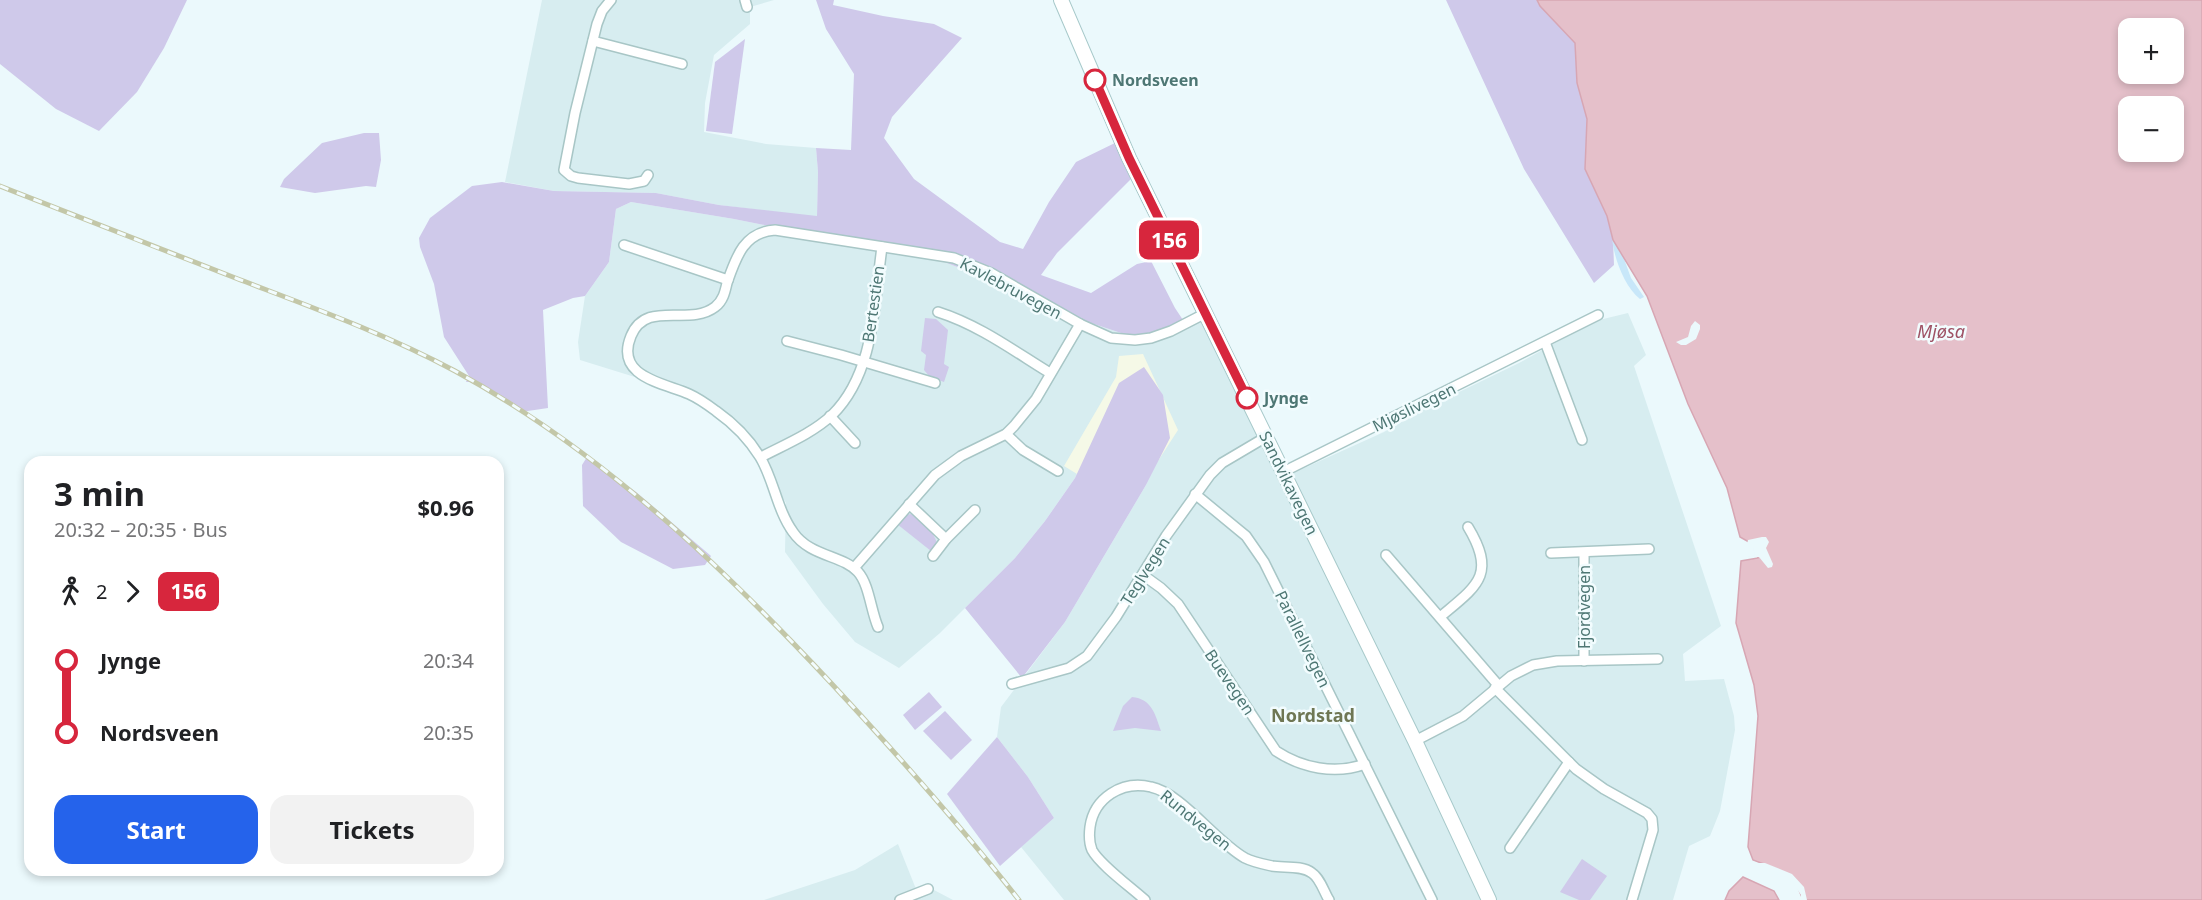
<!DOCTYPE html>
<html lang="en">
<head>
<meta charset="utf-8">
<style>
  body { margin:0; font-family:"Noto Sans",sans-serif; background:#f2f2f2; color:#202124; height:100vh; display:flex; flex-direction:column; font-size:22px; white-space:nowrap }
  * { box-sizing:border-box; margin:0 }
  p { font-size:20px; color:#757577 }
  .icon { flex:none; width:33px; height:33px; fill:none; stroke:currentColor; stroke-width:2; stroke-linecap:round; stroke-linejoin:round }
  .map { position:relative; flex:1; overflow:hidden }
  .side { position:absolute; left:24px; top:456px; width:480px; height:420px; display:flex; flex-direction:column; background:#fff; border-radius:18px; box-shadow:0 3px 9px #0003 }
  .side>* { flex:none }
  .badge { padding:0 12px; border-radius:9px; font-size:21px; line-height:39px }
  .fabs { position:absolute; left:2118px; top:18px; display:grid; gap:12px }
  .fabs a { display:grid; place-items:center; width:66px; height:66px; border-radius:12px; background:#fff; box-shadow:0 3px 9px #0003; font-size:30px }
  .map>.badge { position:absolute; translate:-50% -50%; box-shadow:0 0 0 3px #fff }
  .legs { display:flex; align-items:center; gap:9px; height:66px; padding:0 30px; font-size:20px }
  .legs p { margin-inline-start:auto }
  .overview { display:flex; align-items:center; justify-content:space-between; height:102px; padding:0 30px }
  h1 { font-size:33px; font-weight:700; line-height:45px }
  .action { display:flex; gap:12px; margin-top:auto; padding:12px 30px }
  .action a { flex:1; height:69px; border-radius:18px; background:#2563eb; color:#fff; font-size:24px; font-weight:700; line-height:69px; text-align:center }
  .action a+a { background:#f2f2f2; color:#202124 }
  ul { padding:0 30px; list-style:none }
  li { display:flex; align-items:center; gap:21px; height:72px; font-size:22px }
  li i { display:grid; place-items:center; width:9px; height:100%; margin:0 8px; background:currentColor }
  li i::after { content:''; width:15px; height:15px; margin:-8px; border:4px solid; border-radius:50%; background:#fff }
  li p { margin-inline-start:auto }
  li:first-child i { background:linear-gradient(#0000 50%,currentColor 0) }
  li:last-child i { background:linear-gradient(currentColor 50%,#0000 0) }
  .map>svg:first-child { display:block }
  .residential { fill:#d7edf0 }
  .education { fill:#f5f9e7 }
  .green { fill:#cfc9ea }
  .sand { fill:#c8e7f9 }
  .water { fill:#e5c0ca; stroke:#d7a6b3; stroke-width:1.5; fill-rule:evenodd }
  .pier { fill:#ebf9fc }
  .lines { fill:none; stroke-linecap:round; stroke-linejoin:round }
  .minor-casing { stroke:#a8c6c6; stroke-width:12 }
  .secondary-casing { stroke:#a7c9ca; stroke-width:16 }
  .minor { stroke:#fff; stroke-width:9 }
  .secondary { stroke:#fff; stroke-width:14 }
  .rail-casing { stroke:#c3c7a8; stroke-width:5 }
  .rail { stroke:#f2fcfe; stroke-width:3; stroke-dasharray:9; stroke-linecap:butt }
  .line-1-casing { stroke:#fff; stroke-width:14 }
  .line-1 { stroke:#d7263d; stroke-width:9 }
  .stop-1-dot { fill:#fff; stroke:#d7263d; stroke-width:3 }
  .labels { text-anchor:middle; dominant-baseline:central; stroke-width:5; stroke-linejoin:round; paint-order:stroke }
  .stop-label { font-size:16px; font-weight:bold; fill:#4e7774; stroke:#f2fcfe; text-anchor:start }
  .street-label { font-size:16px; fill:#4e7774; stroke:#f2fcfe }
  .water-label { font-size:18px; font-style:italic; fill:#9e5265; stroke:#f2fcfe }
  .neighbourhood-label { font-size:18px; font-weight:bold; fill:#6f7754; stroke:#f2fcfe }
</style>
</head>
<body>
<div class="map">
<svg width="2202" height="900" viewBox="0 0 2202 900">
  <rect width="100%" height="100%" fill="#ebf9fc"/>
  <!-- residential -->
  <g class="residential">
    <polygon points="542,0 774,0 750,7 750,24 714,55 705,103 704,132 766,144 816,148 818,172 817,217 719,205 656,193 554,191 505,182"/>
    <polygon points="631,202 734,219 939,260 1038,298 1085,321 1145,341 1204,320 1291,474 1384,432 1426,408 1519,363 1595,321 1628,313 1646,355 1634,366 1721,626 1683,654 1685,681 1724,679 1734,716 1735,730 1720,811 1710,836 1689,846 1673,900 1064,900 1021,847 1054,818 1028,777 997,737 1001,707 1065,622 1146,485 1169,438 1119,383 1075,478 1045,521 1015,558 940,633 899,668 855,642 823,604 785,552 786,503 759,458 724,419 667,387 580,360 578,342 585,296 609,262 616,209"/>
    <polygon points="898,844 918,894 934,890 953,900 764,900 855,870"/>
  </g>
  <!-- education -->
  <polygon class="education" points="1143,354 1178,430 1129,506 1064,466 1116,377 1119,356"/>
  <!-- green -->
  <g class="green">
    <polygon points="0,0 187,0 164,48 137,92 99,131 56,109 0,64"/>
    <polygon points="816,0 834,0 833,5 883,16 934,24 962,38 892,117 884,138 914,179 1000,242 1023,249 1049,202 1076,162 1119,141 1133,177 1057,253 1041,275 1091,293 1137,264 1151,261 1175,308 1187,326 1145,341 1085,321 1038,298 939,260 734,219 631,202 616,209 609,262 585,296 573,298 543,310 548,408 521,412 471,382 466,382 469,376 444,337 434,284 420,247 419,238 430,218 472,186 502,182 554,191 656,193 719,205 817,216 818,172 816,148 851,150 854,74 826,29"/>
    <polygon points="1446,0 1537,0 1540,6 1575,43 1577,83 1587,119 1585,169 1607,216 1613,240 1614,265 1594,283 1524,169"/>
    <polygon points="745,39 732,134 706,131 715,62"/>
    <polygon points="364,133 379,133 381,160 376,187 366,186 315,193 280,187 284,179 322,143"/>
    <polygon points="925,318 936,319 948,330 944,364 949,367 944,382 930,377 924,370 926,355 921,351"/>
    <polygon points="1144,367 1163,395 1170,438 1146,485 1065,622 1022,678 965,608 1015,558 1045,521 1075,478 1119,383"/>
    <polygon points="587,457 636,492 711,556 705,565 673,569 621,542 583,506 582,465"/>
    <path d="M911,514C923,519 933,531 937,543L931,551L897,524L905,515Z"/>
    <polygon points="929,692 942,707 915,730 903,715"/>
    <path d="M1132,697C1152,699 1155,714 1161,731L1135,728L1113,731L1123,706Z"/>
    <polygon points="945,711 972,740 951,760 923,731"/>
    <polygon points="997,737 1028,777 1054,818 1000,866 947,794"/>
    <polygon points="1582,859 1607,876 1590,900 1579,900 1560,892"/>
  </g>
  <!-- sand -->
  <path class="sand" d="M1615,234L1631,278L1644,297L1640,299C1624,286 1614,258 1612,238Z"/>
  <!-- water -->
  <g class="water">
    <path d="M1537,0H2202V900H1803L1795,880L1777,869L1753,860L1748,847L1758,716L1754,685L1736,623L1741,561L1758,558L1756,546L1740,537L1727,488L1688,404L1647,296L1613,240L1607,216L1585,169L1587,119L1577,83L1575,43L1540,6ZM2128,28H2174V74H2128ZM2128,106H2174V152H2128Z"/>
    <polygon points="1743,877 1774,891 1779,900 1725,900 1729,891"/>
  </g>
  <!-- pier -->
  <g class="pier">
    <polygon points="1695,321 1700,325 1700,329 1696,339 1686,345 1681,345 1676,342 1688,337 1691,326"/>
    <polygon points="1762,537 1766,537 1769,542 1766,548 1773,564 1772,567 1768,568 1759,557 1748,557 1755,555 1753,548 1747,544 1748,540"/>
    <polygon points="1750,860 1757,863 1765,863 1792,874 1804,887 1807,900 1800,900 1801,895 1793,883"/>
  </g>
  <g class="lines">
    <defs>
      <g id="minor">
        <polyline points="611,0 602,11 597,24 575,113 564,170 571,176 578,178 629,184 644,181 648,175"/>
        <polyline points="745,0 747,7"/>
        <polyline points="593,41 682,64"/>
        <polyline points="624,245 728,280"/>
        <path d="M938,312C979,325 1014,351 1050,373"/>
        <polyline points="787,341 841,355 935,383"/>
        <polyline points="1545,342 1582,440"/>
        <polyline points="830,416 855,443"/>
        <polyline points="1006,434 1023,450 1058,471"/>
        <path d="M761,457C784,445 813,433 832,415C875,373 874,303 882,247"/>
        <polyline points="1283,472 1598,315"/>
        <polyline points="1195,494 1246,536 1264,562 1432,900"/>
        <polyline points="909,504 946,539"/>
        <polyline points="1551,553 1649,549"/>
        <polyline points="1386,555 1498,685"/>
        <polyline points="933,556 946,539 975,510"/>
        <polyline points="854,568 935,475 961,456 1006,434 1014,426 1036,399 1080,324"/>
        <path d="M1143,575L1161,588L1178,604L1276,751C1302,768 1335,775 1365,764"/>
        <path d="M1440,617C1477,586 1497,575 1468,527"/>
        <path d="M878,627C871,611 869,584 858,572C843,555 810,557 793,532C777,510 774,480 760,457C749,439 733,423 716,411C708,405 698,398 689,394C664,383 614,377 631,336C646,299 689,327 715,307C723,301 725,292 727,283C736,257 744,232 775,230L954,258L991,273L1080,324L1111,338L1135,340L1151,338L1171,331L1206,313"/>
        <polyline points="1584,661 1584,553"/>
        <polyline points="1012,684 1069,668 1087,656 1116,617 1166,536 1210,475 1222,463 1266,437"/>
        <polyline points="1495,688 1576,769 1604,789 1647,813 1652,819 1653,830 1632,900"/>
        <polyline points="1415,741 1463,716 1511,676 1533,665 1557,661 1658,659"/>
        <polyline points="1510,848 1569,762"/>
        <polyline points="900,900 928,889"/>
        <path d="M1145,900C1132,888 1100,865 1092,850C1089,843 1089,835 1090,827C1094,798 1122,780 1151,787C1181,793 1216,842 1245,858C1253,862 1263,864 1272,866C1283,868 1302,865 1312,873C1320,878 1324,892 1329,900"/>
      </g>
      <polyline id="secondary" points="1061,0 1129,158 1415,741 1489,900"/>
    </defs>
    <!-- minor casing -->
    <use href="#minor" class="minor-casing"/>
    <!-- secondary casing -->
    <use href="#secondary" class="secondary-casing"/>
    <!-- minor -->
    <use href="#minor" class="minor"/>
    <!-- secondary -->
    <use href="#secondary" class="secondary"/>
    <defs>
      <path id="rail" d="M0,186C79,217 158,248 238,279C311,307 386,334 455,371C600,450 719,563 831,683C896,753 960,825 1019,900"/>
    </defs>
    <!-- rail casing -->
    <use href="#rail" class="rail-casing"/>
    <!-- rail -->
    <use href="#rail" class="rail"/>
  </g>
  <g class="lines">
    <defs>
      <polyline id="line-1" points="1095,80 1129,158 1247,398"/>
    </defs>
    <!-- line-1 casing -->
    <use href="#line-1" class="line-1-casing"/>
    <!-- line-1 -->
    <use href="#line-1" class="line-1"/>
  </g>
  <!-- markers -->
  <g class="stop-1-dot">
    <circle cx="1095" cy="80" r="10"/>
    <circle cx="1247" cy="398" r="10"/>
  </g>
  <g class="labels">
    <!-- stop labels -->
    <g class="stop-label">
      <text x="1112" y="80">Nordsveen</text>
      <text x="1264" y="398">Jynge</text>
    </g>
    <!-- street labels -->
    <g class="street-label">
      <text transform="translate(1011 288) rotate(28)">Kavlebruvegen</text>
      <text transform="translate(873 304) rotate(-82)">Bertestien</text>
      <text transform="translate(1414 407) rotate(-26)">Mjøslivegen</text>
      <text transform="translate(1289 483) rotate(64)">Sandvikavegen</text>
      <text transform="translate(1145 571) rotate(-58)">Teglvegen</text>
      <text transform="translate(1584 607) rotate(-90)">Fjordvegen</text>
      <text transform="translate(1303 639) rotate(64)">Parallellvegen</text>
      <text transform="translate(1230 682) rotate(56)">Buevegen</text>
      <text transform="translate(1196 820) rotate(39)">Rundvegen</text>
    </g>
    <!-- water labels -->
    <g class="water-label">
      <text x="1941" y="331">Mjøsa</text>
    </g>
    <!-- neighbourhood labels -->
    <g class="neighbourhood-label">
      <text x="1313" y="715">Nordstad</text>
    </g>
  </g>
</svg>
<div class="fabs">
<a>+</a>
<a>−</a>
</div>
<b class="badge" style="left:1169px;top:240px;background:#d7263d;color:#fff">156</b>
<section class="side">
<div class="overview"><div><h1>3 min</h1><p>20:32 – 20:35 · Bus</p></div><b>$0.96</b></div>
<div class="legs"><svg class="icon" aria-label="walk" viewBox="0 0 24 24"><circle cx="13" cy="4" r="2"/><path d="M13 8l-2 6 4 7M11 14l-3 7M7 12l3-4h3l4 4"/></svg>2<svg class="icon" aria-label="forward" viewBox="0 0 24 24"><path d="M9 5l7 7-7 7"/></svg><b class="badge" style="background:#d7263d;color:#fff">156</b></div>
<ul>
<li><i style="color:#d7263d"></i><b>Jynge</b><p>20:34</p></li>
<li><i style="color:#d7263d"></i><b>Nordsveen</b><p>20:35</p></li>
</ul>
<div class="action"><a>Start</a><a>Tickets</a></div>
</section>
</div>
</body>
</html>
